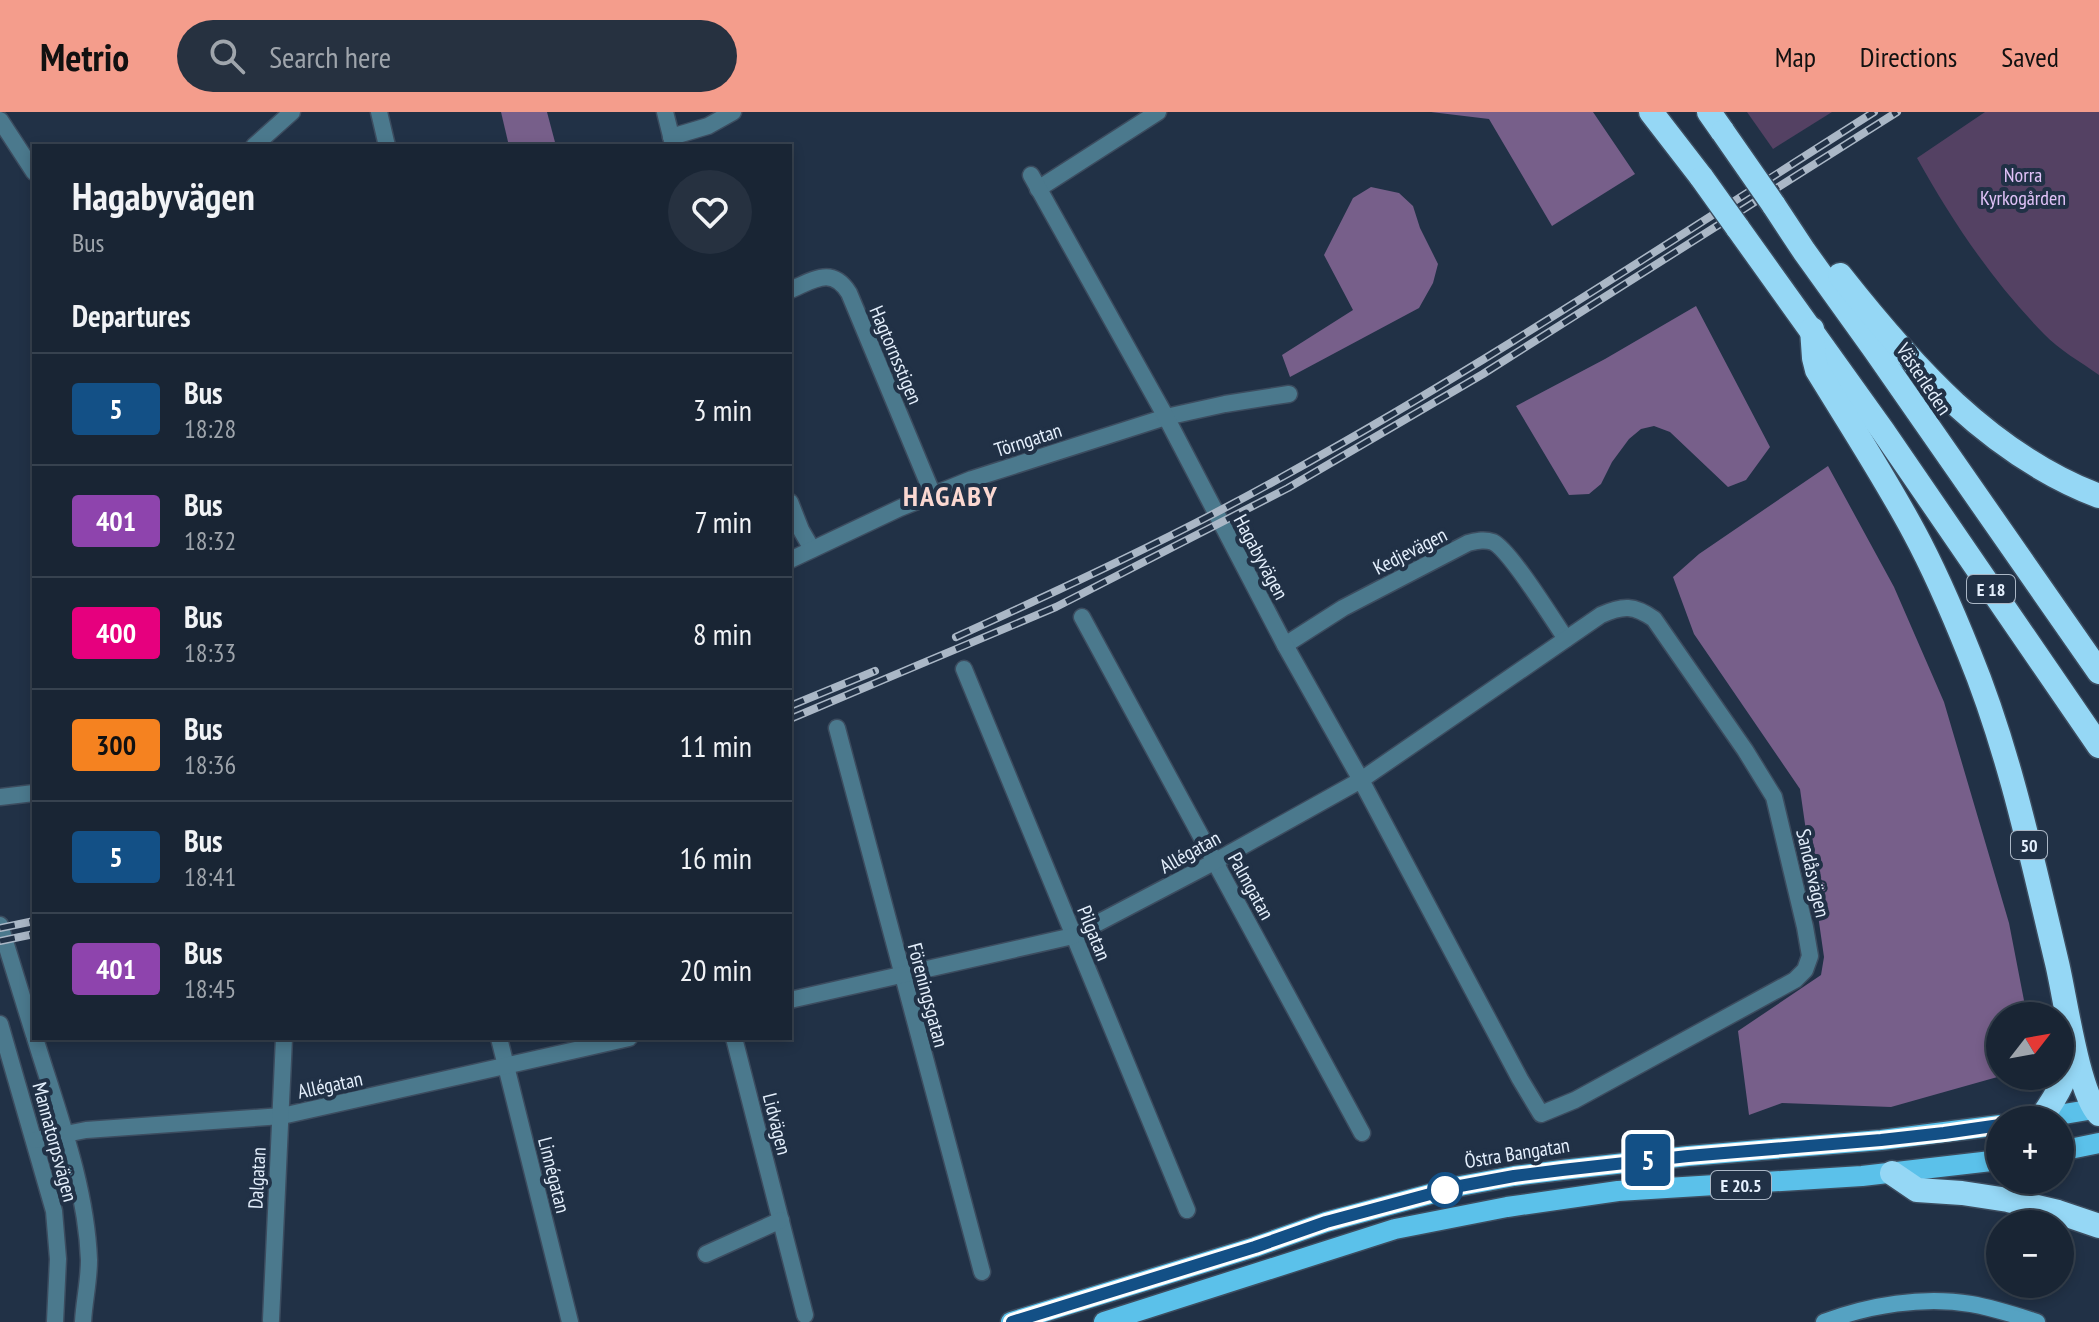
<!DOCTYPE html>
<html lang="en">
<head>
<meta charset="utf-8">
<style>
  body { margin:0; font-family:"PT Sans Narrow",sans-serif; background:#263140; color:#f1f3f6; height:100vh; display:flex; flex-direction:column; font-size:30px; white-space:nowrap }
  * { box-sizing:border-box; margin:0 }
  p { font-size:26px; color:#9fa5ac }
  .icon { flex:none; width:44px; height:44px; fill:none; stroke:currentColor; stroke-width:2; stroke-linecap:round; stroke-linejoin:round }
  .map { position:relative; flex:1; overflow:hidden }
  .details { position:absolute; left:32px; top:32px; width:760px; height:896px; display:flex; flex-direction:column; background:#192534; border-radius:0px; box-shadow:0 4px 12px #0003,0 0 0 2px #37424f }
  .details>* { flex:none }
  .badge { padding:0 16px; border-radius:6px; font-size:28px; line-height:52px }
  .needle { width:52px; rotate:59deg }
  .controls { position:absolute; left:1986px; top:890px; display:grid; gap:16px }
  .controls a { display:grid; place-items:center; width:88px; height:88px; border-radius:50%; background:#192534; box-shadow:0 4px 12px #0003,0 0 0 2px #37424f; font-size:40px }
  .map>.badge { position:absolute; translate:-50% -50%; box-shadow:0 0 0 4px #fff }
  h2 { padding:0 40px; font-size:30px; line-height:72px }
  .round { display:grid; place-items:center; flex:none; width:84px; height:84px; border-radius:42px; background:#263140 }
  .summary { display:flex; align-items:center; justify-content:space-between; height:136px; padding:0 40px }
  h1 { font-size:38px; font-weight:800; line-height:60px }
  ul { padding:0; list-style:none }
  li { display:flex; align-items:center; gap:24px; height:112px; padding:0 40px; border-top:2px solid #37424f }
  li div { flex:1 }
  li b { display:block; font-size:30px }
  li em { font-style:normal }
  li .badge { min-width:88px; font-weight:700; text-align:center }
  header { display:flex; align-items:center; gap:48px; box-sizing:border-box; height:112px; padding:0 40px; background:#f49d8c; color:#111 }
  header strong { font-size:38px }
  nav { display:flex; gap:44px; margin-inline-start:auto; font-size:28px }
  .search { width:560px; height:72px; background:#263140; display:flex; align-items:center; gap:20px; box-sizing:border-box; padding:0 28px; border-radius:44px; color:#9fa5ac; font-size:30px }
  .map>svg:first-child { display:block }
  .green { fill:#544163 }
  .forest { fill:#775f8a }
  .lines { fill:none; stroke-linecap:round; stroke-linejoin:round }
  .street-casing { stroke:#3c4c5f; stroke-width:19 }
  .secondary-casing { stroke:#3c4c5f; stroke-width:19 }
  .primary-casing { stroke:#3c4c5f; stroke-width:23 }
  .highway-casing { stroke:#3c4c5f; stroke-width:27 }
  .street { stroke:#4b798d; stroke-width:16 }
  .secondary { stroke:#55a2c2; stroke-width:16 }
  .primary { stroke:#5bc1ea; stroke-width:20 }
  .highway { stroke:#95d7f5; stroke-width:24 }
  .rail-casing { stroke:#aab7c6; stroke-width:8 }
  .rail { stroke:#213146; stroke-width:5; stroke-dasharray:15; stroke-linecap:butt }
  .highway-bridge-casing { stroke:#3c4c5f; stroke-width:27; stroke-linecap:butt }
  .highway-bridge { stroke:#95d7f5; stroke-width:24 }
  .line-casing { stroke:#fff; stroke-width:18 }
  .line { stroke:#135086; stroke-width:12 }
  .stop-dot { fill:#fff; stroke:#135086; stroke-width:4 }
  .labels { text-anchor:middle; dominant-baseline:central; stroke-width:8; stroke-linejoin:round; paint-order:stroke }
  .shield { fill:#213146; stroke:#aab6c5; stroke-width:2 }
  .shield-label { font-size:18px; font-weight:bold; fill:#e4effc }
  .park-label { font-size:20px; fill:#e0c2f8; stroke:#213146 }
  .street-label { font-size:20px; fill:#e4effc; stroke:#213146 }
  .district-label { font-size:28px; font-weight:bold; letter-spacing:2px; fill:#fbd8d1; stroke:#213146 }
</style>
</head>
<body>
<header>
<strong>Metrio</strong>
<div class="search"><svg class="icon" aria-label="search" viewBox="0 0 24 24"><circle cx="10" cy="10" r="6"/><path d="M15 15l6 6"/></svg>Search here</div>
<nav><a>Map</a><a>Directions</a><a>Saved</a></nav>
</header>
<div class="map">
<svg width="2099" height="1210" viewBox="0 0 2099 1210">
  <rect width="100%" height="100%" fill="#213146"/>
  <!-- green -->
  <g class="green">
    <polygon points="1747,0 1832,0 1773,37"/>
    <path d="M1985,0H2099V263C2081,250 2059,238 2044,222C1993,170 1952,109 1917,46Z"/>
  </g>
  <!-- forest -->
  <g class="forest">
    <polygon points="501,0 547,0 556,34 509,34"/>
    <polygon points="1431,0 1593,0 1635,62 1552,114 1489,7"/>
    <polygon points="1371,75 1399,81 1413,94 1420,116 1438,152 1433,171 1419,196 1290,265 1282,243 1353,198 1324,143 1353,86"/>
    <polygon points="1696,194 1770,335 1746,368 1728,375 1670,320 1654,314 1641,317 1629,327 1612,350 1601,372 1589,382 1569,383 1516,294 1605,247"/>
    <polygon points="1828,354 1894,475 1944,590 2009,811 2027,904 2000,904 2001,964 1891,995 1782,991 1749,1003 1738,919 1821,863 1824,845 1800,677 1694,522 1673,465 1699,442"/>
  </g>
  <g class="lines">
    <defs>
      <g id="street">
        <polyline points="379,0 387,34"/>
        <polyline points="665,0 673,32"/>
        <polyline points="0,8 34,60"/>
        <polyline points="671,25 708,14 733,0"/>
        <polyline points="254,34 292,0"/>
        <polyline points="1038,77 1158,0"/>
        <path d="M790,178C814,168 832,154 849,181L933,383"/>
        <polyline points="790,390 801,418 812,437"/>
        <polyline points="790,448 900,396 972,367 1166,305 1225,292 1289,282"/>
        <polyline points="1082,505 1362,1021"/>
        <path d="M1285,533L1343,496L1468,431C1477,429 1484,427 1493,430C1510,438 1553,508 1566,527"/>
        <polyline points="964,557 1187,1098"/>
        <polyline points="837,616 982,1160"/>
        <polyline points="0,685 34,681"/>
        <polyline points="0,813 34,923"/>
        <path d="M790,888L1073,824L1214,750L1361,668L1601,503C1623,493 1634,493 1654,507L1745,638L1774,685L1805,815L1810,844L1805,858L1795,868L1575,988L1541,1002L1520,967L1361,668L1285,533L1166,305L1031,63"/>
        <polyline points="0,912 54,1099 58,1147 55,1210"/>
        <path d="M35,926C57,998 86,1072 89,1148C89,1169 84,1190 83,1210"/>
        <polyline points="499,926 570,1210"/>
        <polyline points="734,926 805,1203"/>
        <polyline points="35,1028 86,1018 282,1004 629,926"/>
        <polyline points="706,1142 781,1108"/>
        <polyline points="271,1208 284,926"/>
      </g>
      <path id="secondary" d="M1824,1210C1869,1193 1923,1184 1971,1192C1994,1196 2015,1203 2037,1210"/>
      <g id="primary">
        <polyline points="2028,1008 2094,997"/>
        <polyline points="2060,1039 2099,1031"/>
        <polyline points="1011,1210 1255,1135 1326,1110 1460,1074 1514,1064 1562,1058 1688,1044 1881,1028 2000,1013"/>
        <polyline points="1104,1210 1395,1117 1507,1095 1618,1079 1862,1064 2000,1048"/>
      </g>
      <g id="highway">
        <polyline points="1651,0 1702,66"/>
        <polyline points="1709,0 1723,20"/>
        <polyline points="1773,92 1804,139 1875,238 2099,560"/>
        <polyline points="1737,115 1883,319 2099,634"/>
        <path d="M1840,163C1911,253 1989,342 2099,384"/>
        <path d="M1812,217L1814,246L1817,258C1850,312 1884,364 1914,420C1935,459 1953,501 1969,541C2010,641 2032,747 2057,851C2065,884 2078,981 2099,1002"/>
        <path d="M2041,1006C2059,981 2067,965 2073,935"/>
        <polyline points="1892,1061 1917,1078 1962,1081 2008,1088 2058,1100 2099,1114"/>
      </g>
    </defs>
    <!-- street casing -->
    <use href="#street" class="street-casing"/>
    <!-- secondary casing -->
    <use href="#secondary" class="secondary-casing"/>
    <!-- primary casing -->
    <use href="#primary" class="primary-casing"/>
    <!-- highway casing -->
    <use href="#highway" class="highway-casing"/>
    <!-- street -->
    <use href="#street" class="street"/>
    <!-- secondary -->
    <use href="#secondary" class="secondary"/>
    <!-- primary -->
    <use href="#primary" class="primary"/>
    <!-- highway -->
    <use href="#highway" class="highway"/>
    <defs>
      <g id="rail">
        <path d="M956,525C1066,475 1176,424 1282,365C1485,253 1678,124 1874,0"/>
        <polyline points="790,594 875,559"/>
        <polyline points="790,607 1056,495 1288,376 1483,262 1897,0"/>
        <polyline points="0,816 34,809"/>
        <polyline points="0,829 34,822"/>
      </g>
    </defs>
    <!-- rail casing -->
    <use href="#rail" class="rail-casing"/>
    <!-- rail -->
    <use href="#rail" class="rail"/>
    <defs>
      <g id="highway-bridge">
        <polyline points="1723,20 1773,92"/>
        <polyline points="1702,66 1737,115"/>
      </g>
    </defs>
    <!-- highway-bridge casing -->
    <use href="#highway-bridge" class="highway-bridge-casing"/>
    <!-- highway-bridge -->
    <use href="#highway-bridge" class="highway-bridge"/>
  </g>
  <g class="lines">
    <defs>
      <polyline id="line" points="1012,1210 1255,1135 1326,1110 1460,1074 1514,1064 1562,1058 1688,1044 1881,1028 1944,1021 2000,1013"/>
    </defs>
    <!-- line casing -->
    <use href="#line" class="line-casing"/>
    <!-- line -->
    <use href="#line" class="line"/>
  </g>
  <!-- markers -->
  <circle class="stop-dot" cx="1445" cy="1078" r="16"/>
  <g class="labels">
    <!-- shield labels -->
    <g class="shield">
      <rect x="1967" y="463" width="48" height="28" rx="6"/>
      <rect x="2011" y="719" width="36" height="28" rx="6"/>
      <rect x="1711" y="1059" width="60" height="28" rx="6"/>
    </g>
    <g class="shield-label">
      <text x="1991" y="477">E 18</text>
      <text x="2029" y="733">50</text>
      <text x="1741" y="1073">E 20.5</text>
    </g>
    <!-- park labels -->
    <g class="park-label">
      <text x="2023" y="63">Norra<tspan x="2023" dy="23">Kyrkogården</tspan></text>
    </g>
    <!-- street labels -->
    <g class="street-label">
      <text transform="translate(896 243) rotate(67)">Hagtornsstigen</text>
      <text transform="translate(1924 267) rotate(56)">Västerleden</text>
      <text transform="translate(1028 328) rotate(-18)">Törngatan</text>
      <text transform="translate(1410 439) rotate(-27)">Kedjevägen</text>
      <text transform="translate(1261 445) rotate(62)">Hagabyvägen</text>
      <text transform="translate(1190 740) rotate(-29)">Allégatan</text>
      <text transform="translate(1813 761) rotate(77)">Sandåsvägen</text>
      <text transform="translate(1251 774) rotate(61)">Palmgatan</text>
      <text transform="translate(1094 821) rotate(68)">Pilgatan</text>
      <text transform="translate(928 883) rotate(75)">Föreningsgatan</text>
      <text transform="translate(330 973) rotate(-12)">Allégatan</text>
      <text transform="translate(777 1012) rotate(76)">Lidvägen</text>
      <text transform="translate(55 1030) rotate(75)">Mannatorpsvägen</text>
      <text transform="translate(1517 1041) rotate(-9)">Östra Bangatan</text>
      <text transform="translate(554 1063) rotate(76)">Linnégatan</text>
      <text transform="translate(257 1066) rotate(-87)">Dalgatan</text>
    </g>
    <!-- district labels -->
    <g class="district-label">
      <text x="951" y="383">HAGABY</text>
    </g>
  </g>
</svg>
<div class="controls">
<a><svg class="needle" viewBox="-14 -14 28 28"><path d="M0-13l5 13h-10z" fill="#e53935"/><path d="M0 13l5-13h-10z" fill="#9fa5ac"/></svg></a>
<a>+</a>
<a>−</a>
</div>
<b class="badge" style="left:1648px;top:1048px;background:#135086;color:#fff">5</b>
<section class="details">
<div class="summary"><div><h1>Hagabyvägen</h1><p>Bus</p></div><a class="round"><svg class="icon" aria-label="heart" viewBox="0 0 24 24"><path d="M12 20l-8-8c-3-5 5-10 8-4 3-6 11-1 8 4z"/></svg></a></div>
<h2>Departures</h2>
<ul>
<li><span class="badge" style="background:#135086;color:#fff">5</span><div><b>Bus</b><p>18:28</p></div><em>3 min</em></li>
<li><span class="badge" style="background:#8e44ad;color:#fff">401</span><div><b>Bus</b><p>18:32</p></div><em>7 min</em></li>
<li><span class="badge" style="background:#e6007e;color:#fff">400</span><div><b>Bus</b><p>18:33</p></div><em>8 min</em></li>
<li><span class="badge" style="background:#f58220;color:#111">300</span><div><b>Bus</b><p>18:36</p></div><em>11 min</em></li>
<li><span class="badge" style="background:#135086;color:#fff">5</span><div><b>Bus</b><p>18:41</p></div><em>16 min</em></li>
<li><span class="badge" style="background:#8e44ad;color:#fff">401</span><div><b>Bus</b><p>18:45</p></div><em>20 min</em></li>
</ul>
</section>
</div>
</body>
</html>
